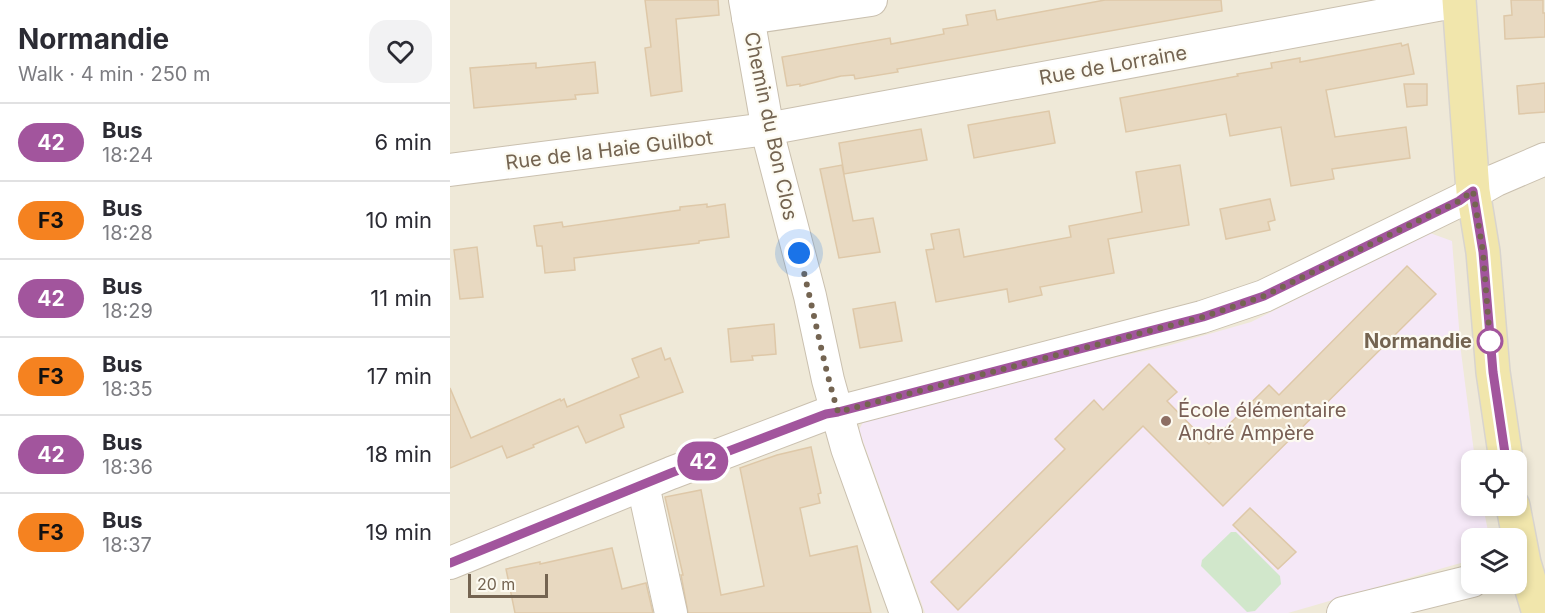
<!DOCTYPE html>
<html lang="en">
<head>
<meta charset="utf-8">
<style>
  body { margin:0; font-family:Inter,sans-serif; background:#f2f2f3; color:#2b2b33; height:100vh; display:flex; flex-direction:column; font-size:22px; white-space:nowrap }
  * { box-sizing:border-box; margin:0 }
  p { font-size:20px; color:#7c7c81 }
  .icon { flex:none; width:33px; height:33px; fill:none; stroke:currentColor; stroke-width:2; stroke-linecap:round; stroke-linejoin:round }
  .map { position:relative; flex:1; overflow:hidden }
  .drawer { display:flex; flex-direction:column; background:#fff; width:450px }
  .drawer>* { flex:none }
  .badge { padding:0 12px; border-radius:20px; font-size:21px; line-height:39px }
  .controls { position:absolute; left:1011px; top:450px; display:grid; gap:12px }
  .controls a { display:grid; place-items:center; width:66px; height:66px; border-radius:12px; background:#fff; box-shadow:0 3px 9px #0003; font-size:30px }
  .scale { position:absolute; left:18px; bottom:15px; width:80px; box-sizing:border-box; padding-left:6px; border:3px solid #746451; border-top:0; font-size:16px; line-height:21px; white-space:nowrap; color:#746451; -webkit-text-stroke:4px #fdfbf2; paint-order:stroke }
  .you { position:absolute; width:30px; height:30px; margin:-15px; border:4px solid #fff; border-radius:50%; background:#1a73e8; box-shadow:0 0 0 9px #1a73e833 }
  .map>.badge { position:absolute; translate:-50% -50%; box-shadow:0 0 0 3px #fff }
  .round { display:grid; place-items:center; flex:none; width:63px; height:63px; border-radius:18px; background:#f2f2f3 }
  .summary { display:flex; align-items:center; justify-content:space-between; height:102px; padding:0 18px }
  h1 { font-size:28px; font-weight:700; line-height:45px }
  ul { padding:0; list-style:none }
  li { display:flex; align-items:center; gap:18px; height:78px; padding:0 18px; border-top:2px solid #e1e1e2 }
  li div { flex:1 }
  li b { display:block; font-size:22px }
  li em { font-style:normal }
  li .badge { min-width:66px; font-weight:700; text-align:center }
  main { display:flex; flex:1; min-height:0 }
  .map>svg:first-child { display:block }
  .residential { fill:#efe9d8; fill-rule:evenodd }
  .education { fill:#f5e8f7 }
  .park { fill:#d1e7cb }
  .building { fill:#e8d9c1; stroke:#dec8a8; stroke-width:1.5 }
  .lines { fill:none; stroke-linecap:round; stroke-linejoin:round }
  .minor-casing { stroke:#cac0af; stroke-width:34 }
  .major-casing { stroke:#d8d4ce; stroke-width:36 }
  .minor { stroke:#fff; stroke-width:32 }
  .major { stroke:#f1e6ac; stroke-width:33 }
  .line-casing { stroke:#fff; stroke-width:14 }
  .line { stroke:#a2559d; stroke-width:9 }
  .walk { stroke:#746451; stroke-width:6; stroke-dasharray:0 10.8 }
  .stop-dot { fill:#fff; stroke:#a2559d; stroke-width:3 }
  .education-dot { fill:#8d6e63; stroke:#fdfbf2; stroke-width:2 }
  .labels { text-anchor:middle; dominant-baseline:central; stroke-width:4.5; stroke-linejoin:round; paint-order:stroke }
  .street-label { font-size:20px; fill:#746451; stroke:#fdfbf2 }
  .stop-label { font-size:20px; font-weight:bold; fill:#746451; stroke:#fdfbf2; text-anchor:end }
  .education-label { font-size:20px; fill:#785e54; stroke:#fdfbf2; text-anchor:start }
</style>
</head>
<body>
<main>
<section class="drawer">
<div class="summary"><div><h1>Normandie</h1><p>Walk · 4 min · 250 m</p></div><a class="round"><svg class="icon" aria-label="heart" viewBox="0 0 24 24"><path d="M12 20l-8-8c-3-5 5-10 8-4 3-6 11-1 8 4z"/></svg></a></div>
<ul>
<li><span class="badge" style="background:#a2559d;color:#fff">42</span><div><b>Bus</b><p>18:24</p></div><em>6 min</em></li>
<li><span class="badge" style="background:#f58220;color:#111">F3</span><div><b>Bus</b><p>18:28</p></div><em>10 min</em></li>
<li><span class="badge" style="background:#a2559d;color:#fff">42</span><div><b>Bus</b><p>18:29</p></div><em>11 min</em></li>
<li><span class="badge" style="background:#f58220;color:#111">F3</span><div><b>Bus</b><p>18:35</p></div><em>17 min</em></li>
<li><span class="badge" style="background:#a2559d;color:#fff">42</span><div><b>Bus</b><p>18:36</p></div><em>18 min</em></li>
<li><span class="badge" style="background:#f58220;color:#111">F3</span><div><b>Bus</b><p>18:37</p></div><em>19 min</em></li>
</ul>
</section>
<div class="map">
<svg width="1095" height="613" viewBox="0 0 1095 613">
  <rect width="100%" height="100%" fill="#fbf8ec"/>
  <!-- residential -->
  <path class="residential" d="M0,0H1095V613H0ZM1022,460H1066V506H1022ZM1022,538H1066V584H1022Z"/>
  <!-- education -->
  <polygon class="education" points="980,233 1002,241 1011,352 1025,460 1022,460 1022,506 1033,506 1039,536 1038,538 1022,538 1021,560 838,613 475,613 409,430 418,412 717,346 801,322"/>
  <!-- park -->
  <polygon class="park" points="781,532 786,532 830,576 831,584 805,611 797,612 751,566 752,560"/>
  <!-- building -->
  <g class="building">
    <polygon points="195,0 268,0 269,15 226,19 232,91 201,96 195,48 201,47"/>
    <polygon points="655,0 771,0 772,11 447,69 448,72 405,79 404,75 391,76 350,86 350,84 337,86 332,57 440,38 441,44 494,34 493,29 518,25 516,15 545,10 547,20"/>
    <polygon points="1061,0 1093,0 1093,13 1095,13 1095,37 1055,39 1054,16 1062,15"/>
    <polygon points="951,43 952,46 958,44 964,74 876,90 885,137 956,127 960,158 882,169 884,179 841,186 831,127 780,136 776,114 676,132 670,98 788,76 787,74 822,68 821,63 850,58 850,62"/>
    <polygon points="145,62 148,93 125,95 126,99 24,108 20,68 86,63 86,68"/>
    <polygon points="1095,83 1095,112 1069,114 1067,86"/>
    <polygon points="954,84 977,84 977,105 957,107"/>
    <polygon points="599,111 605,143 524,158 518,125"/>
    <polygon points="471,129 477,160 394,174 389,143"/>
    <polygon points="392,165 403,221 423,218 430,252 389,258 370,169"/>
    <polygon points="730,165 739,225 658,239 664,273 590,287 592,295 559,302 557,289 486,302 476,250 484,249 481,234 509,229 514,257 621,237 619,226 692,212 686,172"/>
    <polygon points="820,199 825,220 818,222 820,230 776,239 770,209"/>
    <polygon points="257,204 257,207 275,204 279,237 249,241 249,243 124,258 125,270 95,273 92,246 87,246 84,226 112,222 113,227 230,210 230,207"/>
    <polygon points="27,247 33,297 10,299 4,250"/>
    <polygon points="957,266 986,294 773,506 693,426 508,610 481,582 615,449 605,439 644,400 653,410 699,364 727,392 717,401 759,444 819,385 829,395"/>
    <polygon points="445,302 452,341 410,348 403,309"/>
    <polygon points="324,324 326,354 302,356 303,360 281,362 278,329"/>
    <polygon points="211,348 215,360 220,358 233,392 170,415 174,427 136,443 128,426 83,445 84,447 57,458 52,446 0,468 0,388 21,438 110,399 111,401 114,399 117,407 189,377 182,359"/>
    <polygon points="361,447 371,493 368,494 370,503 350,508 360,556 407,546 421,613 238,613 231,575 233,575 215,497 251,490 271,595 314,586 290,468 327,455"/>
    <polygon points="800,508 846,552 828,569 783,525"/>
    <polygon points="162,548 172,589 196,583 203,613 65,613 56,569 90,562 90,564"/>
  </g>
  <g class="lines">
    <defs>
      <g id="minor">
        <polyline points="295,0 320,142 360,296 378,380 397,448 456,613"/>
        <polyline points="298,18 421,0"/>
        <polyline points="0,170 317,129 1009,1"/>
        <polyline points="193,485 221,613"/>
        <polyline points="0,563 221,473 376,414 388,412 752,317 814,296 1009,201 1046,180 1095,159"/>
        <polyline points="893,613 1022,581"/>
      </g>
      <g id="major">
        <polyline points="1009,0 1023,191 1033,252 1043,372 1056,460"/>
        <polyline points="1063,506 1074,563 1089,613"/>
      </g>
    </defs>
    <!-- minor casing -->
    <use href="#minor" class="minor-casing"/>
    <!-- major casing -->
    <use href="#major" class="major-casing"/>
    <!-- minor -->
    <use href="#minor" class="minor"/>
    <!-- major -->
    <use href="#major" class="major"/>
  </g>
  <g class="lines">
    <defs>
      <polyline id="line" points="0,563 221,473 376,414 388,412 753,317 814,296 1009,201 1023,191 1033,252 1043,372 1056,460"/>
    </defs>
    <!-- line casing -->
    <use href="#line" class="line-casing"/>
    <!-- line -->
    <use href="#line" class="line"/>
    <!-- walk -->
    <path class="walk" d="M349,253C363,306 372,360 388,412L753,317L814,296L1009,201L1023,191L1033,252L1040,341"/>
  </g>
  <!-- markers -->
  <circle class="stop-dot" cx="1040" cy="341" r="12"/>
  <circle class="education-dot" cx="716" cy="421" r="6"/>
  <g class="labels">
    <!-- street labels -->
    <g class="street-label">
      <text transform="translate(663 65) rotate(-10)">Rue de Lorraine</text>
      <text transform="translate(321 126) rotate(78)">Chemin du Bon Clos</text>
      <text transform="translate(159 150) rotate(-7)">Rue de la Haie Guilbot</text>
    </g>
    <!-- stop labels -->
    <g class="stop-label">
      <text x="1022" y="341">Normandie</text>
    </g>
    <!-- education labels -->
    <g class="education-label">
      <text x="728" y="410">École élémentaire<tspan x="728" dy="23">André Ampère</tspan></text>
    </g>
  </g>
</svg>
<div class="controls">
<a><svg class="icon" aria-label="locate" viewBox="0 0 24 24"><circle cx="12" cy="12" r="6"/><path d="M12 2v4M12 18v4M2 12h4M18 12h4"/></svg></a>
<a><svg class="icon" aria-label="layers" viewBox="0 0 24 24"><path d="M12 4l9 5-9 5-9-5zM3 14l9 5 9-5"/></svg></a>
</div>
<div class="scale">20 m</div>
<div class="you" style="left:349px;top:253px"></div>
<b class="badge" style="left:253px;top:461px;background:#a2559d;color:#fff">42</b>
</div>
</main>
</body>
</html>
